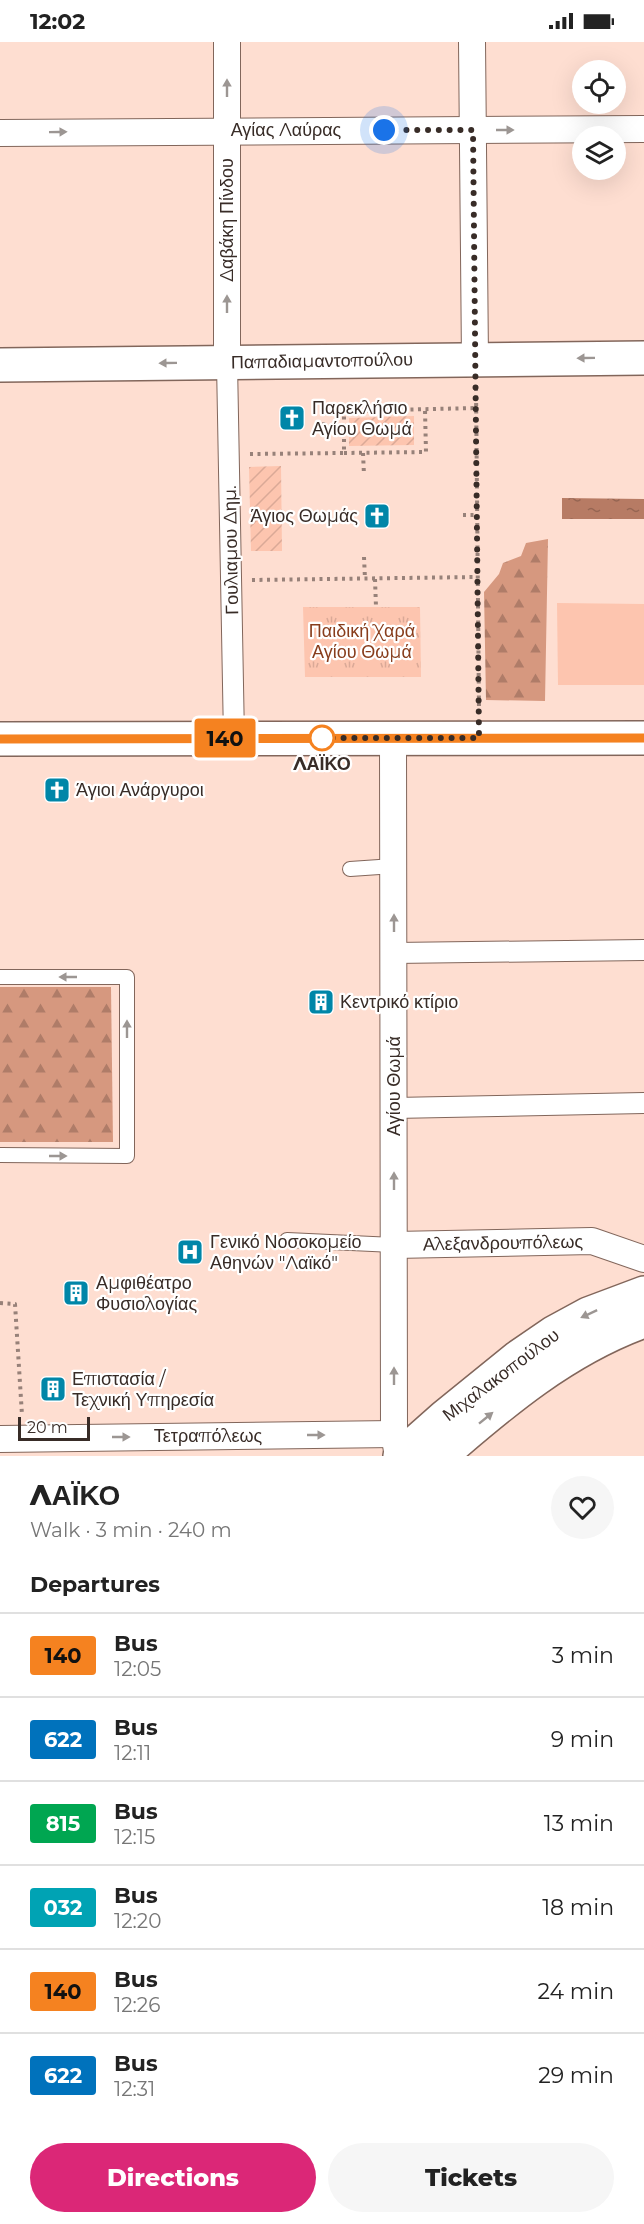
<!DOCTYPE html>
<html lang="en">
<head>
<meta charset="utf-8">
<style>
  body { margin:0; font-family:Montserrat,sans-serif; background:#f6f6f6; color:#222; height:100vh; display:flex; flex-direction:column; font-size:22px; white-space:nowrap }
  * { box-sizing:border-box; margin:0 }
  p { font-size:20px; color:#767676 }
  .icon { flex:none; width:33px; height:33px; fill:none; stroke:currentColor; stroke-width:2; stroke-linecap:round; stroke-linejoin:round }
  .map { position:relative; height:1414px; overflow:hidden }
  .details { display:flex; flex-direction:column; background:#fff; flex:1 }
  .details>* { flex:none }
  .badge { padding:0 12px; border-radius:4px; font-size:21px; line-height:39px }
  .tools { position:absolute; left:572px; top:18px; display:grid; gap:12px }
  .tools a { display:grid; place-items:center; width:54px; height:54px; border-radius:50%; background:#fff; box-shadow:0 6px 24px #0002; font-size:30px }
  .scale { position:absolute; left:18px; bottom:15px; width:72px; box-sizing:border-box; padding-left:6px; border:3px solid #382c27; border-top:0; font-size:16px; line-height:21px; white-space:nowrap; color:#382c27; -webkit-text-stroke:4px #fff; paint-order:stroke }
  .you { position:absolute; width:30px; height:30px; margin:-15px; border:4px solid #fff; border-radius:50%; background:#1a73e8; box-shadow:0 0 0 9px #1a73e833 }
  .map>.badge { position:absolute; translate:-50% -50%; box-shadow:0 0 0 3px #fff }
  h2 { padding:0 30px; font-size:22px; line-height:54px }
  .round { display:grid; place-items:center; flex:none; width:63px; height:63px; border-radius:32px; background:#f6f6f6 }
  .headline { display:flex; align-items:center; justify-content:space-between; height:102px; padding:0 30px }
  h1 { font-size:28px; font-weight:800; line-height:45px }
  .primary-button { display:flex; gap:12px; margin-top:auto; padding:12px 30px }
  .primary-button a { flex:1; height:69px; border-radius:36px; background:#db2777; color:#fff; font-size:24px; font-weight:800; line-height:69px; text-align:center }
  .primary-button a+a { background:#f6f6f6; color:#222 }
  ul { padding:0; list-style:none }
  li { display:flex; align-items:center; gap:18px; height:84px; padding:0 30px; border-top:2px solid #e0e0e0 }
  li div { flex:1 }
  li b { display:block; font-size:22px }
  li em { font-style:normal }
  li .badge { min-width:66px; font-weight:700; text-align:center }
  .status { display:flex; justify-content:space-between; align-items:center; height:42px; padding:0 30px; background:#fff; direction:ltr }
  .status svg { height:16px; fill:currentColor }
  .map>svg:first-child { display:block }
  .grass { fill:#fdc5af }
  .forest { fill:url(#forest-firs) }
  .park { fill:url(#park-tufts) }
  .garden { fill:url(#garden-furrows) }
  .water { fill:url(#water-ripples) }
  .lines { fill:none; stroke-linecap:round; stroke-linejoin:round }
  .service-casing { stroke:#82665b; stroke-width:16 }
  .pedestrian-casing { stroke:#82665b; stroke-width:22 }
  .minor-casing { stroke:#82665b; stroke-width:28 }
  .tertiary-casing { stroke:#82665b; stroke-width:36 }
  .secondary-casing { stroke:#82665b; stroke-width:36 }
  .path { stroke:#978179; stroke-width:4; stroke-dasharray:3 4.5; stroke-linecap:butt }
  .service { stroke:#fff; stroke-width:14 }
  .pedestrian { stroke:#fff; stroke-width:20 }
  .minor { stroke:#fff; stroke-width:26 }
  .tertiary { stroke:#fff; stroke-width:33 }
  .secondary { stroke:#fff; stroke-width:33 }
  .oneway { fill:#9c9693 }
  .line-casing { stroke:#fff; stroke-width:14 }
  .line { stroke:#f58220; stroke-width:9 }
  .walk { stroke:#382c27; stroke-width:6; stroke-dasharray:0 10.8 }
  .stop-dot { fill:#fff; stroke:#f58220; stroke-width:3 }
  .labels { text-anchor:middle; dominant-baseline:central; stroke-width:4.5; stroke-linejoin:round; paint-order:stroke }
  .street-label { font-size:18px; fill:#382c27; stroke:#fff }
  .poi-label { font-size:18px; fill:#382c27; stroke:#fff; text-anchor:start }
  .park-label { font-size:18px; fill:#883d1c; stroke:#fff }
  .stop-label { font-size:18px; font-weight:bold; fill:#382c27; stroke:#fff }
</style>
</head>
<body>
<div class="status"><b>12:02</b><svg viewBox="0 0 49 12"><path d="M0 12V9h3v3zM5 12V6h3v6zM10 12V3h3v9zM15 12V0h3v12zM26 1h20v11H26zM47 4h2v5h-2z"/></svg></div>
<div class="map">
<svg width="644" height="1414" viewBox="0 0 644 1414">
  <defs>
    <pattern id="forest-firs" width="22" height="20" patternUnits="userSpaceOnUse" patternTransform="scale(1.5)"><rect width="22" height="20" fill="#d6987f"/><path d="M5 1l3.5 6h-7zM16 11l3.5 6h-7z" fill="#af7c68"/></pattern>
    <pattern id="park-tufts" width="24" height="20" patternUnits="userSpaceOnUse" patternTransform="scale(1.5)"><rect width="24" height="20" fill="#fdc5af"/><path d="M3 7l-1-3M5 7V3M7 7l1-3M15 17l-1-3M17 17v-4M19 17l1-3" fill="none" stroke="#daa997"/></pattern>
    <pattern id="garden-furrows" width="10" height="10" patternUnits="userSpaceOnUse" patternTransform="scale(1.5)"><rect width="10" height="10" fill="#fdc5af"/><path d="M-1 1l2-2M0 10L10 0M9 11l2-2" fill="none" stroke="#daa997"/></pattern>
    <pattern id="water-ripples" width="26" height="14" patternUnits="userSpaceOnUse" patternTransform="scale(1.5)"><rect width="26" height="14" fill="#b77b64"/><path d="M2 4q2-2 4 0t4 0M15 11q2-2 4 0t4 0" fill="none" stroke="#966552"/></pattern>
  </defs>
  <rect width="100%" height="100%" fill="#feded1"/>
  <!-- grass -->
  <polygon class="grass" points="557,561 644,562 644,643 558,643"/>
  <!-- forest -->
  <g class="forest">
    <polygon points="548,497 545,659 486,658 484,550 499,532 503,521 521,514 526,501"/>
    <polygon points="0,945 111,945 113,1100 0,1100"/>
  </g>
  <!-- park -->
  <polygon class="park" points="303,565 420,565 421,635 305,635"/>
  <!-- garden -->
  <g class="garden">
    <polygon points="414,374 414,403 349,404 349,376"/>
    <polygon points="281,424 282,509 251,509 249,425"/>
  </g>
  <!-- water -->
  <polygon class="water" points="562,456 644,457 644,477 562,477"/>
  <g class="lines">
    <defs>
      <g id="service">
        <polyline points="350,827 394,824"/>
        <polyline points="0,935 127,935 127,1114 0,1113"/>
        <polyline points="287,1198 394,1203"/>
      </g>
      <g id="pedestrian">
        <polyline points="227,321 234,696"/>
        <polyline points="394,911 644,908"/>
        <polyline points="394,1066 644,1061"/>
      </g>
      <g id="minor">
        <polyline points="227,0 227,321"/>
        <polyline points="472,0 475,318"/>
        <polyline points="0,91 644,87"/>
        <polyline points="393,696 394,1392 398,1414"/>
        <polyline points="394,1203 592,1199 644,1217"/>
        <polyline points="0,1397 394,1392"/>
      </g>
      <g id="tertiary">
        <polyline points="0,323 644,316"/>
        <polyline points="0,697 644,696"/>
      </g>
      <g id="secondary">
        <polyline points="400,1414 444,1375 518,1315 553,1291 588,1272 644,1251"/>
        <path d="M441,1414C503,1360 566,1307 644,1279"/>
      </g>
    </defs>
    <!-- service casing -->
    <use href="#service" class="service-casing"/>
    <!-- pedestrian casing -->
    <use href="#pedestrian" class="pedestrian-casing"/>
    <!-- minor casing -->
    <use href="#minor" class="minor-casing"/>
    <!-- tertiary casing -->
    <use href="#tertiary" class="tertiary-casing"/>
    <!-- secondary casing -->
    <use href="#secondary" class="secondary-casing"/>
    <!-- path -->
    <g class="path">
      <polyline points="476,346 479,668"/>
      <polyline points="322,382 344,386"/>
      <polyline points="344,411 426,410 425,368"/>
      <polyline points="363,411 364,433"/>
      <polyline points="250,412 344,411 344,369 477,366"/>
      <polyline points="463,473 476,473"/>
      <polyline points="364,515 365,537"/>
      <polyline points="375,537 376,565"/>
      <polyline points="252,538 477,535"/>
      <polyline points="0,1261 15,1262 22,1373"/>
    </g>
    <!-- service -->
    <use href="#service" class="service"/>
    <!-- pedestrian -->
    <use href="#pedestrian" class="pedestrian"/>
    <!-- minor -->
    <use href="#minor" class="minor"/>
    <!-- tertiary -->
    <use href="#tertiary" class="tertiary"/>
    <!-- secondary -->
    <use href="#secondary" class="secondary"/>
  </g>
  <!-- one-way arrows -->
  <defs><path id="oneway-solid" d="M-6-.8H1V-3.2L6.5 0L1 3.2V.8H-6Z" transform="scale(1.5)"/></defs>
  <g class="oneway">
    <use href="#oneway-solid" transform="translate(227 46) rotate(-90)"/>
    <use href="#oneway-solid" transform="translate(505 88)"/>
    <use href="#oneway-solid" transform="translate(58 90) rotate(-1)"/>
    <use href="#oneway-solid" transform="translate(227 262) rotate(-90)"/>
    <use href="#oneway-solid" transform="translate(586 316) rotate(179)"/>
    <use href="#oneway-solid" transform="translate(168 321) rotate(179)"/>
    <use href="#oneway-solid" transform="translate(394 881) rotate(-90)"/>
    <use href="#oneway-solid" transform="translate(68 935) rotate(-180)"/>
    <use href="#oneway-solid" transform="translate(127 987) rotate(-90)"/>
    <use href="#oneway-solid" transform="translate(58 1114)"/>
    <use href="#oneway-solid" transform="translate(394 1139) rotate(-90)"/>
    <use href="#oneway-solid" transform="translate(589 1272) rotate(155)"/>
    <use href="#oneway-solid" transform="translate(394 1334) rotate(-90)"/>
    <use href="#oneway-solid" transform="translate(486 1376) rotate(-39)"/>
    <use href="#oneway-solid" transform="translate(316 1393)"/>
    <use href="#oneway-solid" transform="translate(121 1395)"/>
  </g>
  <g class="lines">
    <defs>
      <polyline id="line" points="0,697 644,696"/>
    </defs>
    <!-- line casing -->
    <use href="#line" class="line-casing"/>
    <!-- line -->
    <use href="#line" class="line"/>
    <!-- walk -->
    <polyline class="walk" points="322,696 479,696 473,88 384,88"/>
  </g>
  <!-- icons -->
  <defs>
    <symbol id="church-square" viewBox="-11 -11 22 22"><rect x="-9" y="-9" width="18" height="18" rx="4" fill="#0086a8" stroke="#fff"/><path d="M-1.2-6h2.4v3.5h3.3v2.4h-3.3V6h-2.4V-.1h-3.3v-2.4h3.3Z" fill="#fff"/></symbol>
    <symbol id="building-square" viewBox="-11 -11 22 22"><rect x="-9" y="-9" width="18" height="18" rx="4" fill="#0086a8" stroke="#fff"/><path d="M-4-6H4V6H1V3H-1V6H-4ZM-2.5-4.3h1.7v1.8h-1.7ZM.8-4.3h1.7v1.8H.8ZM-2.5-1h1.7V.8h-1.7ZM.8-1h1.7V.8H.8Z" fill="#fff"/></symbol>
    <symbol id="hospital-square" viewBox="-11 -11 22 22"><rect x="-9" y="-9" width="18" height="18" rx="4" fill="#0086a8" stroke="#fff"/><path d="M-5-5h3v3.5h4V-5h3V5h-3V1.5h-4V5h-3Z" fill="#fff"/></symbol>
  </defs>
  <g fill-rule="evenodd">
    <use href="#church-square" x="277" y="361" width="30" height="30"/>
    <use href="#church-square" x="362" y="459" width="30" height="30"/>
    <use href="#church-square" x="42" y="733" width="30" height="30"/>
    <use href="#building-square" x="306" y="945" width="30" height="30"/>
    <use href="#hospital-square" x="175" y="1195" width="30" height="30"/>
    <use href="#building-square" x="61" y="1236" width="30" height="30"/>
    <use href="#building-square" x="38" y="1332" width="30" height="30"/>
  </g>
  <!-- markers -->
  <circle class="stop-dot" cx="322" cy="696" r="12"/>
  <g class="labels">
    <!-- street labels -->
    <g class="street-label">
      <text x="286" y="88">Αγίας Λαύρας</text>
      <text transform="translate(227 178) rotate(-90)">Δαβάκη Πίνδου</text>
      <text transform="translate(322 319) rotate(-1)">Παπαδιαμαντοπούλου</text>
      <text transform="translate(231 508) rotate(-91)">Γουλιαμου Δημ.</text>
      <text transform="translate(394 1044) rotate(-90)">Αγίου Θωμά</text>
      <text transform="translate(503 1201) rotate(-1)">Αλεξανδρουπόλεως</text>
      <text transform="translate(501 1333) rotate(-37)">Μιχαλακοπούλου</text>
      <text x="208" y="1394">Τετραπόλεως</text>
    </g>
    <!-- poi labels -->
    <g class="poi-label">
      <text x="312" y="366">Παρεκλήσιο<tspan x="312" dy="21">Αγίου Θωμά</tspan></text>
      <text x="358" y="474" text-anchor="end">Άγιος Θωμάς</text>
      <text x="76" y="748">Άγιοι Ανάργυροι</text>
      <text x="340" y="960">Κεντρικό κτίριο</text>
      <text x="210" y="1200">Γενικό Νοσοκομείο<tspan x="210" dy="21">Αθηνών "Λαϊκό"</tspan></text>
      <text x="96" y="1241">Αμφιθέατρο<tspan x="96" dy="21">Φυσιολογίας</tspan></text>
      <text x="72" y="1337">Επιστασία /<tspan x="72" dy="21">Τεχνική Υπηρεσία</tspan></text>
    </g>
    <!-- park labels -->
    <g class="park-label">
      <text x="362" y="589">Παιδική Χαρά<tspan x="362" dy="21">Αγίου Θωμά</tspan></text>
    </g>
    <!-- stop labels -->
    <g class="stop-label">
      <text x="322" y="722">ΛΑΪΚΟ</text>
    </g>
  </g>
</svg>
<div class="tools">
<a><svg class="icon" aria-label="locate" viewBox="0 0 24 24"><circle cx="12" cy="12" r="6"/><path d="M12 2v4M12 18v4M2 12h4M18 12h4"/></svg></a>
<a><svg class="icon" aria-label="layers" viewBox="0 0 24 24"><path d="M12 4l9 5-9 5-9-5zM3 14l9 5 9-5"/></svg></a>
</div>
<div class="scale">20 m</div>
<div class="you" style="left:384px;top:88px"></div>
<b class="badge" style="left:225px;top:696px;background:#f58220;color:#111">140</b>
</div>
<section class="details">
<div class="headline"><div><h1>ΛΑΪΚΟ</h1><p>Walk · 3 min · 240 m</p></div><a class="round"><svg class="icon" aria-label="heart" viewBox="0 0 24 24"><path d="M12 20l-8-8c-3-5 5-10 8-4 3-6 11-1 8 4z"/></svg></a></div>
<h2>Departures</h2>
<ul>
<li><span class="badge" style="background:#f58220;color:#111">140</span><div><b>Bus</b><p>12:05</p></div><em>3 min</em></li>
<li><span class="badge" style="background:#0072bc;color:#fff">622</span><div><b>Bus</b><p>12:11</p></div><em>9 min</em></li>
<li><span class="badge" style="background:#00a651;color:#fff">815</span><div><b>Bus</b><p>12:15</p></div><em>13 min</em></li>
<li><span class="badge" style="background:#00a3b4;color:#fff">032</span><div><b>Bus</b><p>12:20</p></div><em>18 min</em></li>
<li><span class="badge" style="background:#f58220;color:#111">140</span><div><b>Bus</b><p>12:26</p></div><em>24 min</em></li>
<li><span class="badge" style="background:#0072bc;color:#fff">622</span><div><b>Bus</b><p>12:31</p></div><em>29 min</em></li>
</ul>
<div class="primary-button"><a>Directions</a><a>Tickets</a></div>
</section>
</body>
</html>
